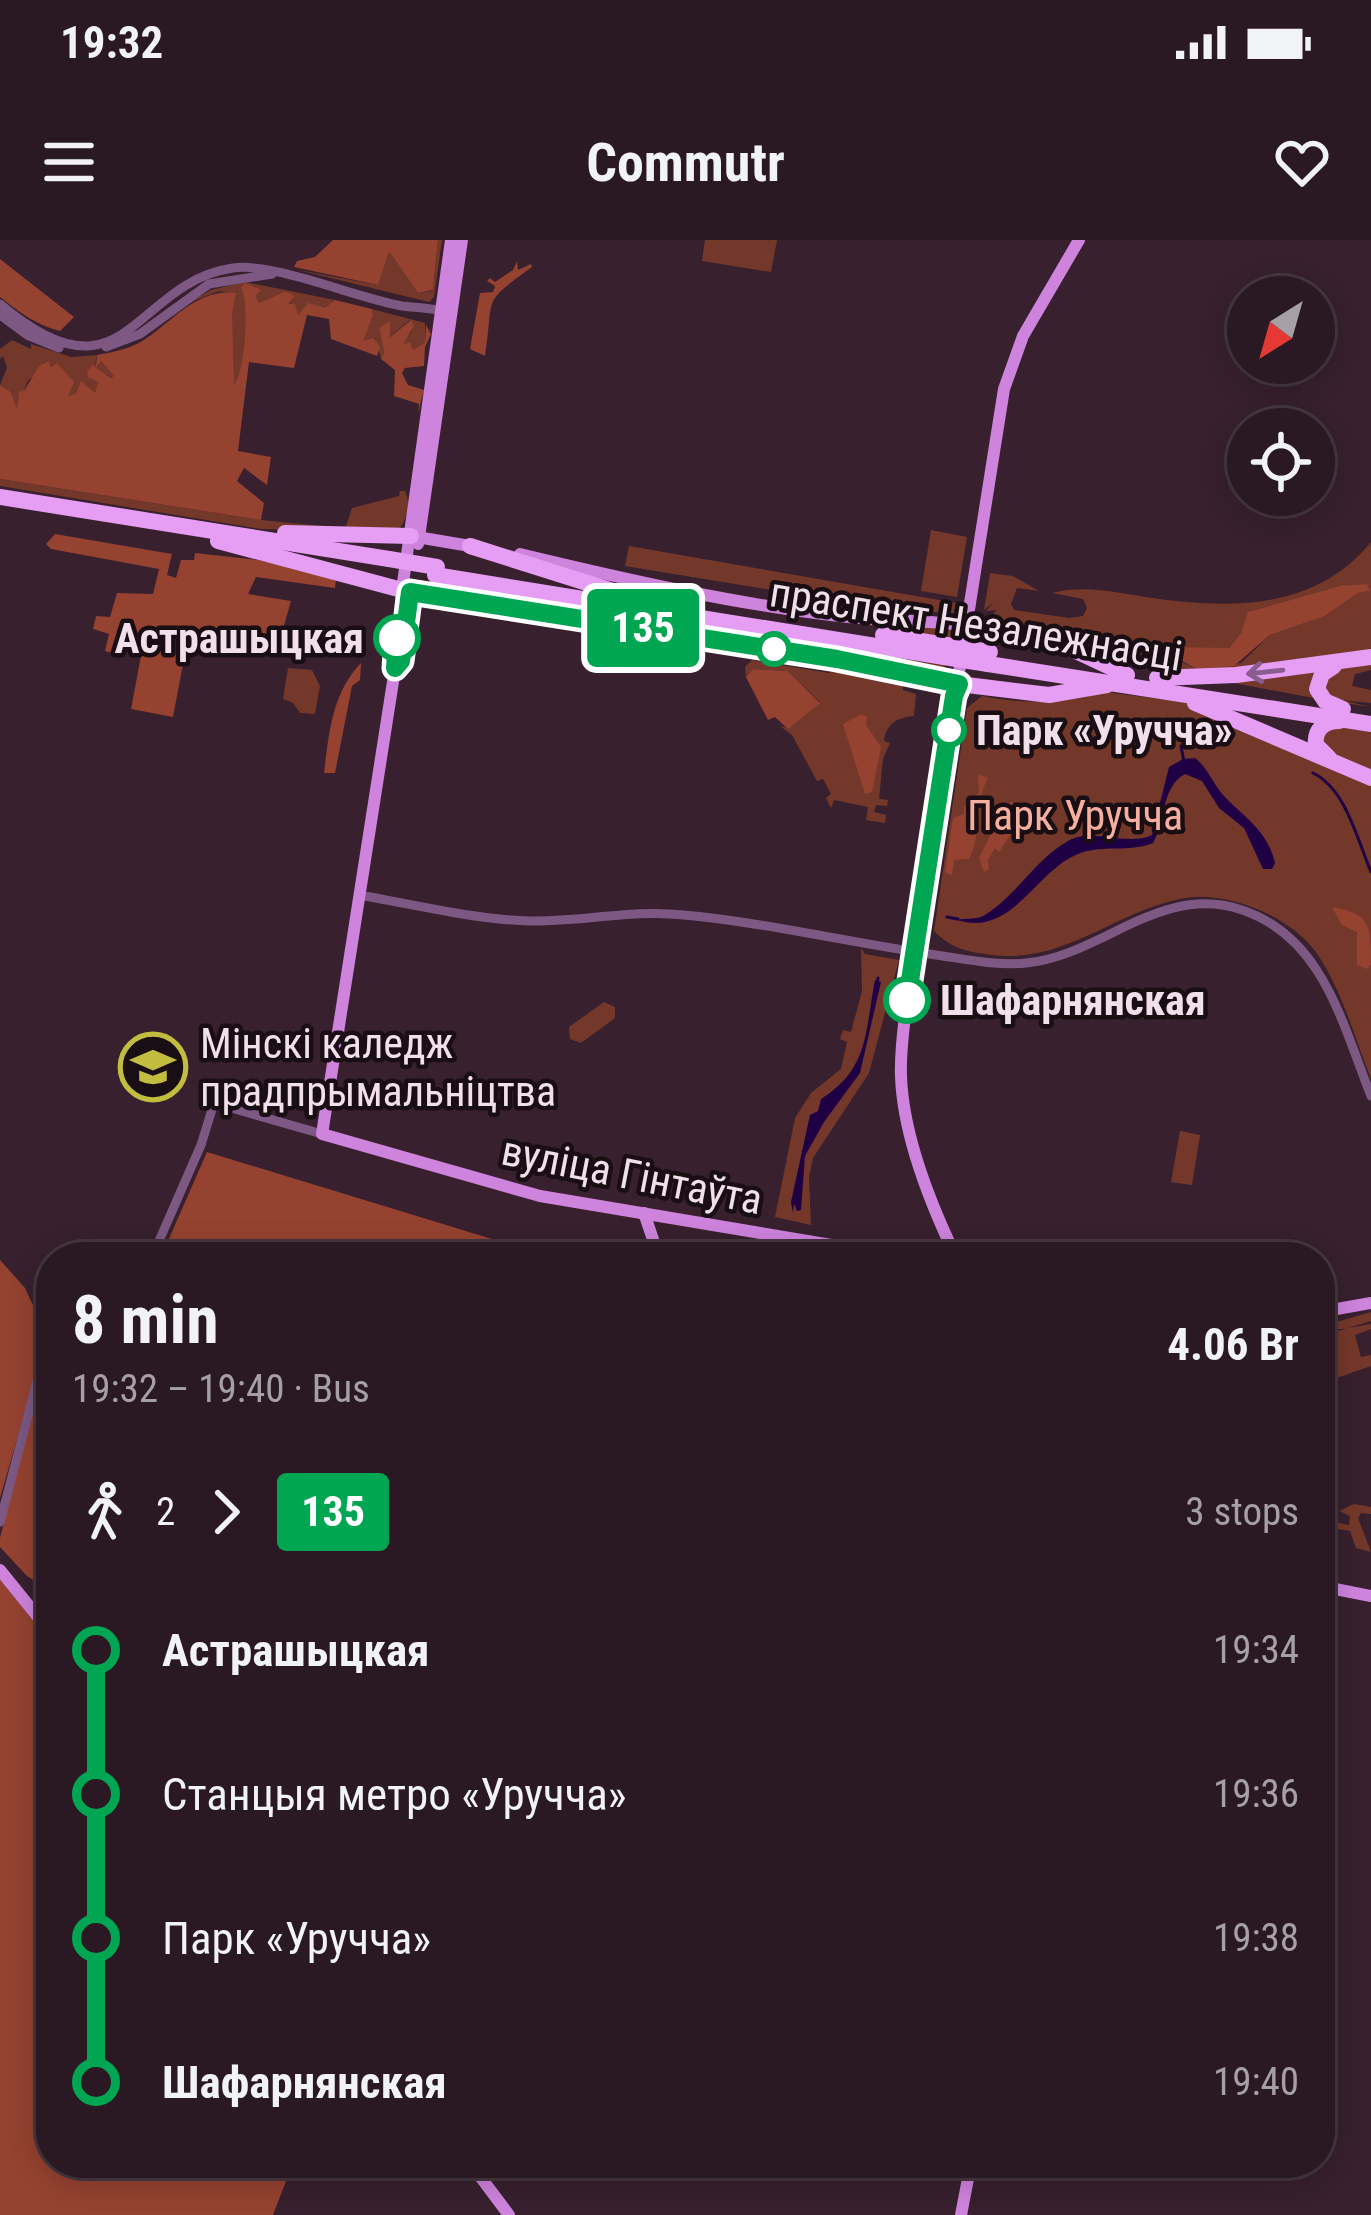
<!DOCTYPE html>
<html lang="en">
<head>
<meta charset="utf-8">
<style>
  body { margin:0; font-family:"Roboto Condensed",sans-serif; background:#36252f; color:#f1f3f6; height:100vh; display:flex; flex-direction:column; font-size:45px; white-space:nowrap }
  * { box-sizing:border-box; margin:0 }
  p { font-size:39px; color:#a5a0a5 }
  .icon { flex:none; width:66px; height:66px; fill:none; stroke:currentColor; stroke-width:2; stroke-linecap:round; stroke-linejoin:round }
  .map { position:relative; flex:1; overflow:hidden }
  .side { position:absolute; left:36px; top:1002px; width:1299px; height:936px; display:flex; flex-direction:column; background:#2a1822; border-radius:48px; box-shadow:0 6px 30px #0003,0 0 0 3px #463740 }
  .side>* { flex:none }
  .badge { padding:0 24px; border-radius:9px; font-size:42px; line-height:78px }
  .needle { width:78px; rotate:217deg }
  .tools { position:absolute; left:1227px; top:36px; display:grid; gap:24px }
  .tools a { display:grid; place-items:center; width:108px; height:108px; border-radius:50%; background:#2a1822; box-shadow:0 6px 30px #0003,0 0 0 3px #463740; font-size:60px }
  .map>.badge { position:absolute; translate:-50% -50%; box-shadow:0 0 0 6px #fff }
  .legs { display:flex; align-items:center; gap:18px; height:132px; padding:0 36px; font-size:39px }
  .legs p { margin-inline-start:auto }
  .head { display:flex; align-items:center; justify-content:space-between; height:204px; padding:0 36px }
  h1 { font-size:66px; font-weight:700; line-height:90px }
  ul { padding:0 36px; list-style:none }
  li { display:flex; align-items:center; gap:42px; height:144px; font-size:45px }
  li i { display:grid; place-items:center; width:18px; height:100%; margin:0 15px; background:currentColor }
  li i::after { content:''; width:30px; height:30px; margin:-15px; border:9px solid; border-radius:50%; background:#2a1822 }
  li p { margin-inline-start:auto }
  li:first-child i { background:linear-gradient(#0000 50%,currentColor 0) }
  li:last-child i { background:linear-gradient(currentColor 50%,#0000 0) }
  .status { display:flex; justify-content:space-between; align-items:center; height:84px; padding:0 60px; background:#2a1822; direction:ltr }
  .status svg { height:33px; fill:currentColor }
  header { display:flex; justify-content:space-between; align-items:center; height:156px; padding:0 36px; background:#2a1822; font-size:54px; font-weight:700 }
  .map>svg:first-child { display:block }
  .green { fill:#74382a; fill-rule:evenodd }
  .forest { fill:#954230 }
  .water { fill:#200045 }
  .lines { fill:none; stroke-linecap:round; stroke-linejoin:round }
  .stream { stroke:#200045; stroke-width:3 }
  .minor { stroke:#7c5883; stroke-width:9 }
  .major { stroke:#ce83dd; stroke-width:12 }
  .highway { stroke:#e69ef4; stroke-width:16 }
  .highway-bridge { stroke:#e69ef4; stroke-width:16 }
  .oneway { stroke:#8a5d8f }
  .line-1-casing { stroke:#fff; stroke-width:27 }
  .line-1 { stroke:#00a651; stroke-width:18 }
  .stop-1-dot { fill:#fff; stroke:#00a651; stroke-width:6 }
  .labels { text-anchor:middle; dominant-baseline:central; stroke-width:9; stroke-linejoin:round; paint-order:stroke }
  .street-label { font-size:42px; fill:#f1e0e9; stroke:#190e14 }
  .stop-label { font-size:42px; font-weight:bold; fill:#f1e0e9; stroke:#190e14; text-anchor:start }
  .park-label { font-size:42px; fill:#f6af9e; stroke:#190e14 }
  .poi-label { font-size:42px; fill:#f1e0e9; stroke:#190e14; text-anchor:start }
</style>
</head>
<body>
<div class="status"><b>19:32</b><svg viewBox="0 0 49 12"><path d="M0 12V9h3v3zM5 12V6h3v6zM10 12V3h3v9zM15 12V0h3v12zM26 1h20v11H26zM47 4h2v5h-2z"/></svg></div>
<header><svg class="icon" aria-label="menu" viewBox="0 0 24 24"><path d="M4 6h16M4 12h16M4 18h16"/></svg>Commutr<svg class="icon" aria-label="heart" viewBox="0 0 24 24"><path d="M12 20l-8-8c-3-5 5-10 8-4 3-6 11-1 8 4z"/></svg></header>
<div class="map">
<svg width="1371" height="1975" viewBox="0 0 1371 1975">
  <rect width="100%" height="100%" fill="#38202e"/>
  <!-- green -->
  <g class="green">
    <polygon points="438,0 442,0 434,57 429,62 294,29 377,45 388,9 418,53 433,51"/>
    <polygon points="705,0 777,0 771,32 702,21"/>
    <polygon points="245,42 335,60 326,68 297,76 288,67 294,57 285,51 259,63 254,56 260,50 248,58 243,134 233,147 231,73 235,54 219,51 191,62 211,50"/>
    <polygon points="372,69 425,83 425,104 413,111 402,106 412,91 410,80 388,98 379,88 384,112 381,119 375,98 362,102 373,76"/>
    <polygon points="12,100 31,109 31,104 71,117 97,115 95,124 100,120 115,136 112,138 96,129 99,141 95,153 67,156 49,122 27,142 17,173 11,152 0,145 7,128 3,116 0,119 0,109"/>
    <polygon points="0,239 261,280 342,288 342,291 261,289 0,246"/>
    <path d="M400,251H405C411,261 407,280 399,289L344,292L352,268L399,256Z"/>
    <polygon points="931,290 967,297 957,357 921,351"/>
    <path d="M1371,302V415L1187,435L1119,423L1059,393L989,381L996,370L986,371L994,362L984,370L990,333L1013,336L1039,351L1017,348L1011,364L1014,370L1069,378L1083,376L1087,368L1083,359L1052,353C1084,345 1113,352 1145,357C1227,369 1314,372 1371,302ZM1339,346L1369,351L1358,353L1325,376L1270,395L1241,423L1197,429L1152,408H1229L1241,393L1249,372Z"/>
    <polygon points="629,306 956,363 954,374 864,365 625,326"/>
    <path d="M813,377L949,387C958,406 947,423 938,438L836,413L711,396L713,389L942,425L943,397Z"/>
    <path d="M752,420L829,433L837,428L903,444V450L916,454L914,476C898,477 886,484 884,501L890,503L883,519L879,559L888,560L887,566L876,565L874,572L886,575L885,583L866,580L868,567L834,560L831,568L826,558L831,554L823,539L817,541L792,495L780,486L788,488L820,462L788,431L753,429L746,437L745,427Z"/>
    <polygon points="1371,423 1371,430 1355,434 1352,446 1371,450 1371,463 1341,460 1371,467 1338,462 1325,455 1324,435 1330,430"/>
    <polygon points="288,428 312,430 320,446 315,474 300,473 293,463 283,459"/>
    <polygon points="1320,429 1319,459 1218,440"/>
    <path d="M1114,447L1151,453L1105,452L1184,462L1371,540V839C1354,796 1342,750 1316,712C1302,693 1279,678 1257,669C1234,660 1209,654 1185,658C1116,670 1066,724 992,715C968,712 952,709 934,691L967,468L982,456C1022,464 1066,465 1105,451L1088,453Z"/>
    <polygon points="1326,485 1371,492 1371,533 1323,512 1321,489"/>
    <polygon points="861,708 865,714 899,720 869,833 813,918 809,937 811,985 775,977 795,878 811,853 841,829 847,802 840,799 843,790 851,792 862,751"/>
    <polygon points="604,762 615,767 615,778 581,803 570,799 569,787"/>
    <polygon points="1180,891 1200,895 1192,945 1171,942"/>
    <polygon points="1371,1072 1371,1081 1348,1088 1371,1084 1371,1089 1355,1095 1361,1117 1371,1115 1371,1126 1325,1142 1332,1092 1347,1089 1332,1089 1333,1083"/>
    <polygon points="1354,1264 1371,1267 1371,1274 1361,1273 1358,1278 1371,1312 1356,1308 1350,1291 1320,1286 1320,1272 1333,1269 1335,1275 1330,1281 1349,1285 1350,1276 1339,1271"/>
  </g>
  <!-- forest -->
  <g class="forest">
    <polygon points="333,0 438,0 433,50 418,53 389,11 378,45 294,27 297,21 315,17"/>
    <path d="M0,19L74,77L60,91C36,85 19,72 0,57Z"/>
    <path d="M517,21L518,30L531,24L532,27C479,65 495,56 485,116L470,109L480,53L493,52L495,46L487,41L490,38L495,42L513,30Z"/>
    <path d="M245,43L261,50L255,56L259,63L285,51L295,56L289,64H295L298,75L308,63L325,68L335,60L372,69L373,76L363,101L374,98L380,107L377,116L331,99L329,79L307,75L294,128L249,122L238,211L271,217L267,245L244,228L237,241L264,263L261,280L0,239V145L11,152L17,170L19,152L24,151L39,126L49,121L51,127L57,123L74,142L68,156L76,154L81,141L95,153L98,142L88,137L87,132L92,125L111,138L114,136L101,121L96,127L97,115C113,112 130,109 144,100C173,81 197,48 236,53L232,73L234,145C245,132 250,61 241,48Z"/>
    <polygon points="411,80 414,86 403,105 410,102 413,110 425,103 426,85 431,94 425,107 424,126 405,128 402,133 408,145 424,150 418,173 419,164 394,156 395,130 381,119 384,112 379,88 390,81 390,97"/>
    <polygon points="55,294 172,314 167,335 176,338 181,320 194,320 195,313 258,320 336,338 335,348 256,337 248,354 291,361 278,406 245,400 235,411 187,403 173,477 131,469 144,400 121,392 116,414 105,411 109,394 93,389 96,376 110,377 117,353 153,354 159,329 51,309 46,304"/>
    <polygon points="1367,344 1370,351 1358,353 1325,376 1270,395 1234,426 1197,429 1171,415 1152,411 1152,407 1229,408 1241,393 1248,372 1339,346"/>
    <path d="M361,423L360,440L352,446L335,533H324C329,493 332,453 361,423Z"/>
    <polygon points="753,429 788,431 820,463 788,489 775,477 768,480 746,437"/>
    <polygon points="861,474 867,477 866,485 881,507 872,552 865,554 843,484"/>
    <path d="M978,534L988,538C974,563 983,591 969,619L954,620L952,635L945,633L953,578L964,574V566L971,568L968,561L979,553Z"/>
    <polygon points="1011,562 1021,566 1022,577 999,612 995,608 988,620 989,629 984,632 979,618 991,594 1000,589 1000,569"/>
    <path d="M1332,667C1371,673 1371,687 1371,724L1367,729L1357,725V692L1342,685Z"/>
    <polygon points="207,912 525,1009 540,1017 161,1017"/>
    <polygon points="0,1020 25,1048 47,1096 0,1258"/>
    <polygon points="51,1123 51,1351 27,1336 0,1307 0,1298 44,1127"/>
    <polygon points="0,1339 51,1400 51,1923 293,1923 273,1975 0,1975"/>
  </g>
  <!-- water -->
  <g class="water">
    <path d="M1195,518C1208,528 1213,544 1224,556C1246,579 1267,590 1275,623L1272,629H1263L1244,588L1219,568L1202,541L1185,534C1161,547 1166,581 1153,603C1129,613 1102,604 1078,614C1035,631 1012,698 957,680C963,678 975,680 983,676C1016,657 1034,620 1068,601C1093,587 1127,607 1152,595L1169,527L1183,519Z"/>
    <path d="M875,740L881,742L860,833L824,882L805,916L801,970L797,971L794,964L793,973L791,962L810,875L818,871L821,859C869,829 865,792 875,740Z"/>
  </g>
  <g class="lines">
    <!-- stream -->
    <g class="stream">
      <polyline points="1181,506 1184,522"/>
      <path d="M1313,533C1346,549 1357,599 1371,632"/>
      <polyline points="947,677 958,679"/>
      <polyline points="877,744 878,738"/>
    </g>
    <!-- minor -->
    <g class="minor">
      <path d="M0,64C126,171 133,42 233,28C273,22 356,58 402,66C417,68 432,67 447,73"/>
      <polyline points="0,75 27,95 59,108"/>
      <polyline points="106,107 140,94 209,44 272,34"/>
      <path d="M359,655C412,664 477,680 530,681C581,682 633,669 684,675C769,683 852,703 936,715C965,719 996,726 1026,723C1102,716 1161,642 1242,670C1323,697 1342,783 1371,856"/>
      <polyline points="152,1017 201,905 214,863 322,894"/>
      <polyline points="0,1282 40,1130 51,1110"/>
    </g>
    <!-- major -->
    <g class="major">
      <polyline points="451,0 402,350 395,429 322,894 540,956 903,1017"/>
      <polyline points="411,296 476,307"/>
      <polyline points="418,304 462,0"/>
      <path d="M520,314C628,340 738,365 848,377C888,381 928,380 968,386"/>
      <polyline points="402,350 479,363"/>
      <polyline points="535,370 837,419 959,444"/>
      <polyline points="644,973 659,1017"/>
      <polyline points="893,1009 946,1017"/>
      <path d="M956,1017C930,963 903,896 901,836C900,810 904,785 907,760L1004,149L1023,96L1079,0"/>
      <polyline points="1320,1072 1371,1063"/>
      <polyline points="0,1330 51,1393"/>
      <polyline points="1320,1346 1371,1356"/>
      <polyline points="470,1923 509,1975"/>
      <polyline points="961,1975 971,1923"/>
    </g>
    <!-- highway -->
    <g class="highway">
      <polyline points="0,257 389,319"/>
      <polyline points="285,293 411,296"/>
      <polyline points="218,301 402,350"/>
      <polyline points="470,306 619,353"/>
      <polyline points="435,335 944,417"/>
      <polyline points="475,362 576,365"/>
      <polyline points="968,386 1061,404 1127,435"/>
      <polyline points="883,395 946,405"/>
      <polyline points="988,424 1371,484"/>
      <polyline points="1334,426 1322,434 1317,449 1325,461 1343,469"/>
      <polyline points="1157,438 1236,435 1371,417"/>
      <polyline points="959,444 1049,455 1107,445"/>
      <polyline points="1195,463 1371,538"/>
      <path d="M1329,518L1316,505C1314,490 1324,481 1339,481"/>
    </g>
    <!-- highway-bridge -->
    <g class="highway-bridge">
      <polyline points="389,319 437,327"/>
      <polyline points="946,405 990,412"/>
      <polyline points="944,417 988,424"/>
    </g>
  </g>
  <!-- one-way arrows -->
  <defs><path id="oneway-shaft" d="M-6 0H5M1.5-3L5.5 0L1.5 3" fill="none" stroke-width="1.6" stroke-linecap="round" stroke-linejoin="round" transform="scale(3)"/></defs>
  <use class="oneway" href="#oneway-shaft" transform="translate(1265 432) rotate(174)"/>
  <g class="lines">
    <defs>
      <polyline id="line-1" points="397,398 395,428 401,421 410,352 837,419 959,444 954,456 907,760"/>
    </defs>
    <!-- line-1 casing -->
    <use href="#line-1" class="line-1-casing"/>
    <!-- line-1 -->
    <use href="#line-1" class="line-1"/>
  </g>
  <!-- icons -->
  <defs>
    <symbol id="university-ring" viewBox="-11 -11 22 22"><circle r="9.5" fill="#190e14" stroke="#c2bd3f" stroke-width="1.5"/><path d="M0-5L7-2L0 1L-7-2ZM-4 1L0 2.5L4 1V4Q0 6-4 4Z" fill="#c2bd3f"/></symbol>
  </defs>
  <g fill-rule="evenodd">
    <use href="#university-ring" x="115" y="789" width="76" height="76"/>
  </g>
  <!-- markers -->
  <g class="stop-1-dot">
    <circle cx="397" cy="398" r="21"/>
    <circle cx="774" cy="409" r="15"/>
    <circle cx="949" cy="490" r="15"/>
    <circle cx="907" cy="760" r="21"/>
  </g>
  <g class="labels">
    <!-- street labels -->
    <g class="street-label">
      <text transform="translate(976 384) rotate(9)">праспект Незалежнасці</text>
      <text transform="translate(632 935) rotate(11)">вуліца Гінтаўта</text>
    </g>
    <!-- stop labels -->
    <g class="stop-label">
      <text x="364" y="398" text-anchor="end">Астрашыцкая</text>
      <text x="976" y="490">Парк «Уручча»</text>
      <text x="940" y="760">Шафарнянская</text>
    </g>
    <!-- park labels -->
    <g class="park-label">
      <text x="1075" y="575">Парк Уручча</text>
    </g>
    <!-- poi labels -->
    <g class="poi-label">
      <text x="200" y="803">Мінскі каледж<tspan x="200" dy="48">прадпрымальніцтва</tspan></text>
    </g>
  </g>
</svg>
<div class="tools">
<a><svg class="needle" viewBox="-14 -14 28 28"><path d="M0-13l5 13h-10z" fill="#e53935"/><path d="M0 13l5-13h-10z" fill="#a5a0a5"/></svg></a>
<a><svg class="icon" aria-label="locate" viewBox="0 0 24 24"><circle cx="12" cy="12" r="6"/><path d="M12 2v4M12 18v4M2 12h4M18 12h4"/></svg></a>
</div>
<b class="badge" style="left:643px;top:388px;background:#00a651;color:#fff">135</b>
<section class="side">
<div class="head"><div><h1>8 min</h1><p>19:32 – 19:40 · Bus</p></div><b>4.06 Br</b></div>
<div class="legs"><svg class="icon" aria-label="walk" viewBox="0 0 24 24"><circle cx="13" cy="4" r="2"/><path d="M13 8l-2 6 4 7M11 14l-3 7M7 12l3-4h3l4 4"/></svg>2<svg class="icon" aria-label="forward" viewBox="0 0 24 24"><path d="M9 5l7 7-7 7"/></svg><b class="badge" style="background:#00a651;color:#fff">135</b><p>3 stops</p></div>
<ul>
<li><i style="color:#00a651"></i><b>Астрашыцкая</b><p>19:34</p></li>
<li><i style="color:#00a651"></i><span>Станцыя метро «Уручча»</span><p>19:36</p></li>
<li><i style="color:#00a651"></i><span>Парк «Уручча»</span><p>19:38</p></li>
<li><i style="color:#00a651"></i><b>Шафарнянская</b><p>19:40</p></li>
</ul>
</section>
</div>
</body>
</html>
